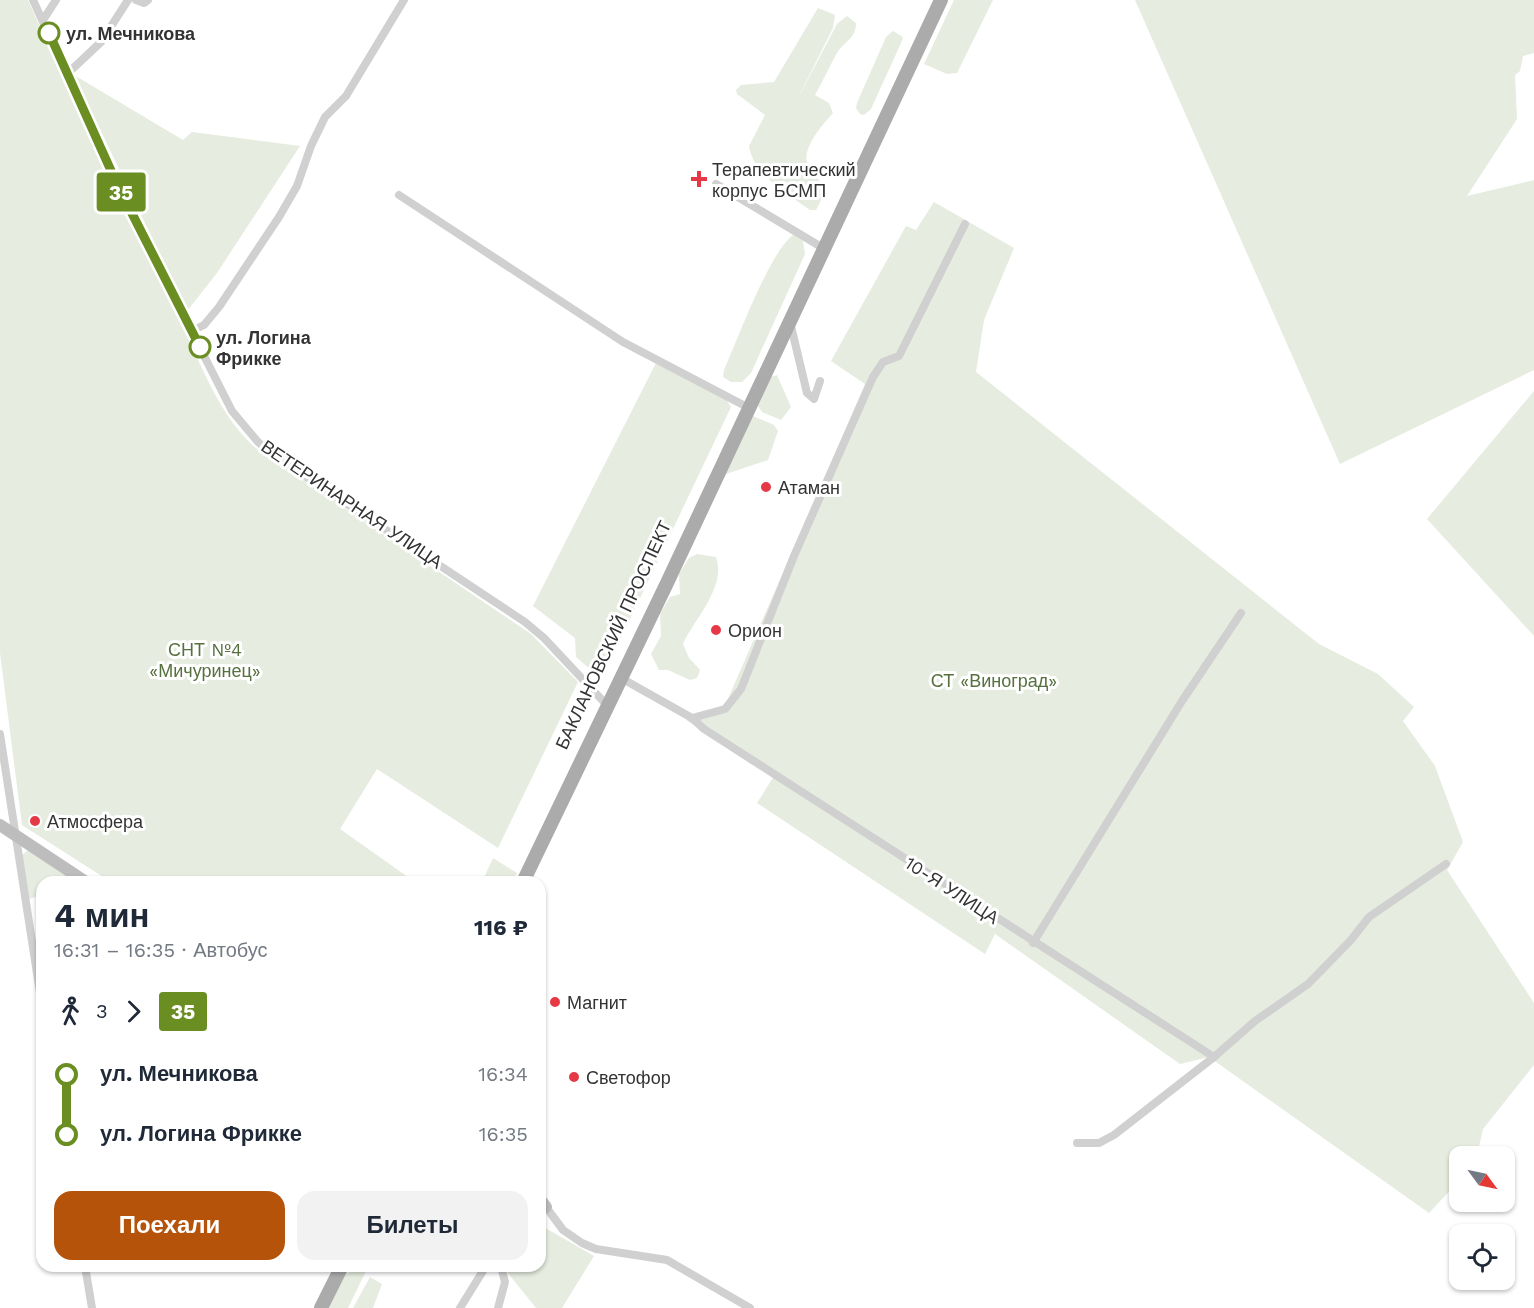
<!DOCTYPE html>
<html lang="ru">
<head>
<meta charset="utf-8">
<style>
  body { margin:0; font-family:"Work Sans",sans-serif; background:#f2f2f3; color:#1f2937; height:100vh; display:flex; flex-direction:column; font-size:22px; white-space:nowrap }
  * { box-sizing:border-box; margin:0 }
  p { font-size:20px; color:#747a83 }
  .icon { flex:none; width:33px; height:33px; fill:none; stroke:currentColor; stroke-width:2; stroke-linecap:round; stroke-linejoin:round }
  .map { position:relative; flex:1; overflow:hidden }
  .details { position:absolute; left:36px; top:876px; width:510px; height:396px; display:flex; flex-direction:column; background:#fff; border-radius:18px; box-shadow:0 2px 4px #0004 }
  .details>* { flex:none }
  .badge { padding:0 12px; border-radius:4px; font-size:21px; line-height:39px }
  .needle { width:39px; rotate:123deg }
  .tools { position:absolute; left:1449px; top:1146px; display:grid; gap:12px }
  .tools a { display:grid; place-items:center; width:66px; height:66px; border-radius:12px; background:#fff; box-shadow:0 2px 4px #0004; font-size:30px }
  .map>.badge { position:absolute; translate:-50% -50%; box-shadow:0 0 0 3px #fff }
  .legs { display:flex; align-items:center; gap:9px; height:66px; padding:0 18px; font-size:20px }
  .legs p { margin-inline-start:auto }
  .overview { display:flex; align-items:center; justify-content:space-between; height:102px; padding:0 18px }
  h1 { font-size:33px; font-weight:700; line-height:45px }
  .cta { display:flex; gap:12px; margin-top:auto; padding:12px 18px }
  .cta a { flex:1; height:69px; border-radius:18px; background:#b45309; color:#fff; font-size:24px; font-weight:700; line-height:69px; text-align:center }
  .cta a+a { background:#f2f2f3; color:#1f2937 }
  ul { padding:0 18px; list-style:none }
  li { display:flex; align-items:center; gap:21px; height:60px; font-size:22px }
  li i { display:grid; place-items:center; width:9px; height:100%; margin:0 8px; background:currentColor }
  li i::after { content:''; width:15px; height:15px; margin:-8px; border:4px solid; border-radius:50%; background:#fff }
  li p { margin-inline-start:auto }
  li:first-child i { background:linear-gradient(#0000 50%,currentColor 0) }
  li:last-child i { background:linear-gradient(currentColor 50%,#0000 0) }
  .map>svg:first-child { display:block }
  .green { fill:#e6ecdf }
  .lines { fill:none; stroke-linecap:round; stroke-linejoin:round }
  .street { stroke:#d0d0d0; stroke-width:8 }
  .secondary { stroke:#bdbdbd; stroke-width:12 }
  .primary { stroke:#ababab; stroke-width:14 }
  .line-1-casing { stroke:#fff; stroke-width:14 }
  .line-1 { stroke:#6b8e23; stroke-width:9 }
  .stop-1-dot { fill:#fff; stroke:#6b8e23; stroke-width:3 }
  .poi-dot { fill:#e63946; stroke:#fff; stroke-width:2 }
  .labels { text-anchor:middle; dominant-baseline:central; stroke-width:6; stroke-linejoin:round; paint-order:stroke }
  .stop-label { font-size:18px; font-weight:bold; fill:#333; stroke:#fff; text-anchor:start }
  .poi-label { font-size:18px; fill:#333; stroke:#fff; text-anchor:start }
  .street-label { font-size:18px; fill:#333; stroke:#fff }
  .park-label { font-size:18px; fill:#56703f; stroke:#fff }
</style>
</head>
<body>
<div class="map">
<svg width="1534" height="1308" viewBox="0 0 1534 1308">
  <rect width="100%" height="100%" fill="#fff"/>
  <!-- green -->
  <g class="green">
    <path d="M0,0H28C76,108 126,216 180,321C201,364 220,418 257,449L531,634L578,682L498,848L377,769L340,829L415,882H111L22,825L0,653Z"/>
    <polygon points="954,0 993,0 957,73 947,74 924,64"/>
    <polygon points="1135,0 1534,0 1534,53 1523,56 1520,71 1515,75 1517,119 1467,196 1534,180 1534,370 1340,464"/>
    <path d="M818,8L835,15L833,28L794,106L837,24L847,16L856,23C856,39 844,41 837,53C829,67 823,81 815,95L829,103L833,113C824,123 803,146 807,162C810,171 820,182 827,188L816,210H810C788,194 753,175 749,146L765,115L737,94L736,90L741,85L774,82Z"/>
    <polygon points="893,31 903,37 901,43 871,109 864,115 860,114 856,108 857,103 886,37"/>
    <polygon points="74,75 183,140 192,132 300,146 217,273 187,311"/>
    <polygon points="934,202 1014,248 984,320 976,372 1319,644 1378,674 1414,707 1403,721 1435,766 1463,842 1447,870 1534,1003 1534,1065 1483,1129 1477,1156 1460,1156 1459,1181 1429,1213 1209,1057 1180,1064 995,934 985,954 757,803 774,776 686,720 699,713 724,708 865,384 831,361 906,226 916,230"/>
    <path d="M793,235L803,241L805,254L751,373L742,382H731L723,377L724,370C738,339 769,253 793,235Z"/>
    <polygon points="656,363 724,396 731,407 620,640 597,675 576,657 575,638 533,606"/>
    <polygon points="777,375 791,407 781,420 762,412 758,406 771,377"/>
    <polygon points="1534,391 1534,636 1427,519"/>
    <polygon points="753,416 774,425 778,431 768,460 723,475"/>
    <path d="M697,554L716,557C727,587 694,619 683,644L689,658L700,670L697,678L690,680L668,670H659L651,654L661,636L660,614L670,597L680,594L679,574L689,558Z"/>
    <polygon points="28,850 79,882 42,882 42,895 29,899 21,856"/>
    <polygon points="493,858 517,873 512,882 482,882"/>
    <polygon points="542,1226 594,1256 562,1308 536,1308 503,1267 540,1266"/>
    <polygon points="355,1269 366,1271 348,1308 329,1308 345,1275"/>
    <polygon points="370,1277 382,1284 373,1308 353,1308"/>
  </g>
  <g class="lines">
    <!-- street -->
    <g class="street">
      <polyline points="33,0 117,184 232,411 258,442 276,457 525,622 544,638 604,702"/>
      <polyline points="136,0 144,3 148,0"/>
      <polyline points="43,20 56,0"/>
      <polyline points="67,74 101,42 128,0"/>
      <polyline points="716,184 818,245"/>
      <polyline points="399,195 623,342 749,408"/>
      <polyline points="790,322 807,393 814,399 820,381"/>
      <polyline points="192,331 204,325 219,307 279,217 297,186 311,146 325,117 346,96 404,0"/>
      <polyline points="621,678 692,718 704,729 1214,1057"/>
      <polyline points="692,718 725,709 741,689 794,556 873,377 883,362 899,356 965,224"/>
      <polyline points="0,734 42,1006"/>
      <polyline points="1033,943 1182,701 1241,613"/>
      <polyline points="1077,1143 1099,1143 1114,1135 1214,1057 1255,1021 1308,984 1351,940 1369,917 1446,864"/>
      <polyline points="540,1213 546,1207 563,1230 582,1243 596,1249 667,1260 750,1308"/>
      <polyline points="85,1266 92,1308"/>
      <polyline points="460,1308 486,1266"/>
      <polyline points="498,1308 505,1282 501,1266"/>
    </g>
    <!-- secondary -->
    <g class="secondary">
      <polyline points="0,825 86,882"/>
      <polyline points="540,1199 546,1207"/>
    </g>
    <!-- primary -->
    <g class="primary">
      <polyline points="523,882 667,583 941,0"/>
      <polyline points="321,1308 342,1266"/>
    </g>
  </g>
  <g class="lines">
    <defs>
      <polyline id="line-1" points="49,33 117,184 200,347"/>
    </defs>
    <!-- line-1 casing -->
    <use href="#line-1" class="line-1-casing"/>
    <!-- line-1 -->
    <use href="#line-1" class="line-1"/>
  </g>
  <!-- markers -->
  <g class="stop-1-dot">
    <circle cx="49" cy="33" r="10"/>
    <circle cx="200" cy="347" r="10"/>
  </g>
  <g class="poi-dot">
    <path d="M696 170h6v6h6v6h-6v6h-6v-6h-6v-6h6z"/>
    <circle cx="766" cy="487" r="6"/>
    <circle cx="716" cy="630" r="6"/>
    <circle cx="35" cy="821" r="6"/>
    <circle cx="555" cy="1002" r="6"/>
    <circle cx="574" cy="1077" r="6"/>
  </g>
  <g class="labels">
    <!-- stop labels -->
    <g class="stop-label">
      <text x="66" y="33">ул. Мечникова</text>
      <text x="216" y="337">ул. Логина<tspan x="216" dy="21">Фрикке</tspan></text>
    </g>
    <!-- poi labels -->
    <g class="poi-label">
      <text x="712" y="169">Терапевтический<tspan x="712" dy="21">корпус БСМП</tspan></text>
      <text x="778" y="487">Атаман</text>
      <text x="728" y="630">Орион</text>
      <text x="47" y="821">Атмосфера</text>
      <text x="567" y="1002">Магнит</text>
      <text x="586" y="1077">Светофор</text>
    </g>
    <!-- street labels -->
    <g class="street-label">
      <text transform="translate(352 504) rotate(34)">ВЕТЕРИНАРНАЯ УЛИЦА</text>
      <text transform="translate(613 635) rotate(-65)">БАКЛАНОВСКИЙ ПРОСПЕКТ</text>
      <text transform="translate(952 890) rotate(33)">10-Я УЛИЦА</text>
    </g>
    <!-- park labels -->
    <g class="park-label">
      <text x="205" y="649">СНТ №4<tspan x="205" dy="21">«Мичуринец»</tspan></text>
      <text x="994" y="680">СТ «Виноград»</text>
    </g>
  </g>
</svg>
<div class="tools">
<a><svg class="needle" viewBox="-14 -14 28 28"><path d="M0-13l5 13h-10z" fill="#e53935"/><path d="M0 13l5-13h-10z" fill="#747a83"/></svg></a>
<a><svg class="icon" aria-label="locate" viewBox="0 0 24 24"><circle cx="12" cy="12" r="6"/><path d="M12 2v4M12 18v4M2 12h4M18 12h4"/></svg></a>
</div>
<b class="badge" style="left:121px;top:192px;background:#6b8e23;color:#fff">35</b>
<section class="details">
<div class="overview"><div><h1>4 мин</h1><p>16:31 – 16:35 · Автобус</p></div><b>116 ₽</b></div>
<div class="legs"><svg class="icon" aria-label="walk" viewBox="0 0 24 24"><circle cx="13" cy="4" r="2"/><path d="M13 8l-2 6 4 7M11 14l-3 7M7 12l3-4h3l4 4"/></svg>3<svg class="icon" aria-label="forward" viewBox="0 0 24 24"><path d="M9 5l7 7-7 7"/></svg><b class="badge" style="background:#6b8e23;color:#fff">35</b></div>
<ul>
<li><i style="color:#6b8e23"></i><b>ул. Мечникова</b><p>16:34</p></li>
<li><i style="color:#6b8e23"></i><b>ул. Логина Фрикке</b><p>16:35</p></li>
</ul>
<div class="cta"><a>Поехали</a><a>Билеты</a></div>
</section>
</div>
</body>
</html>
